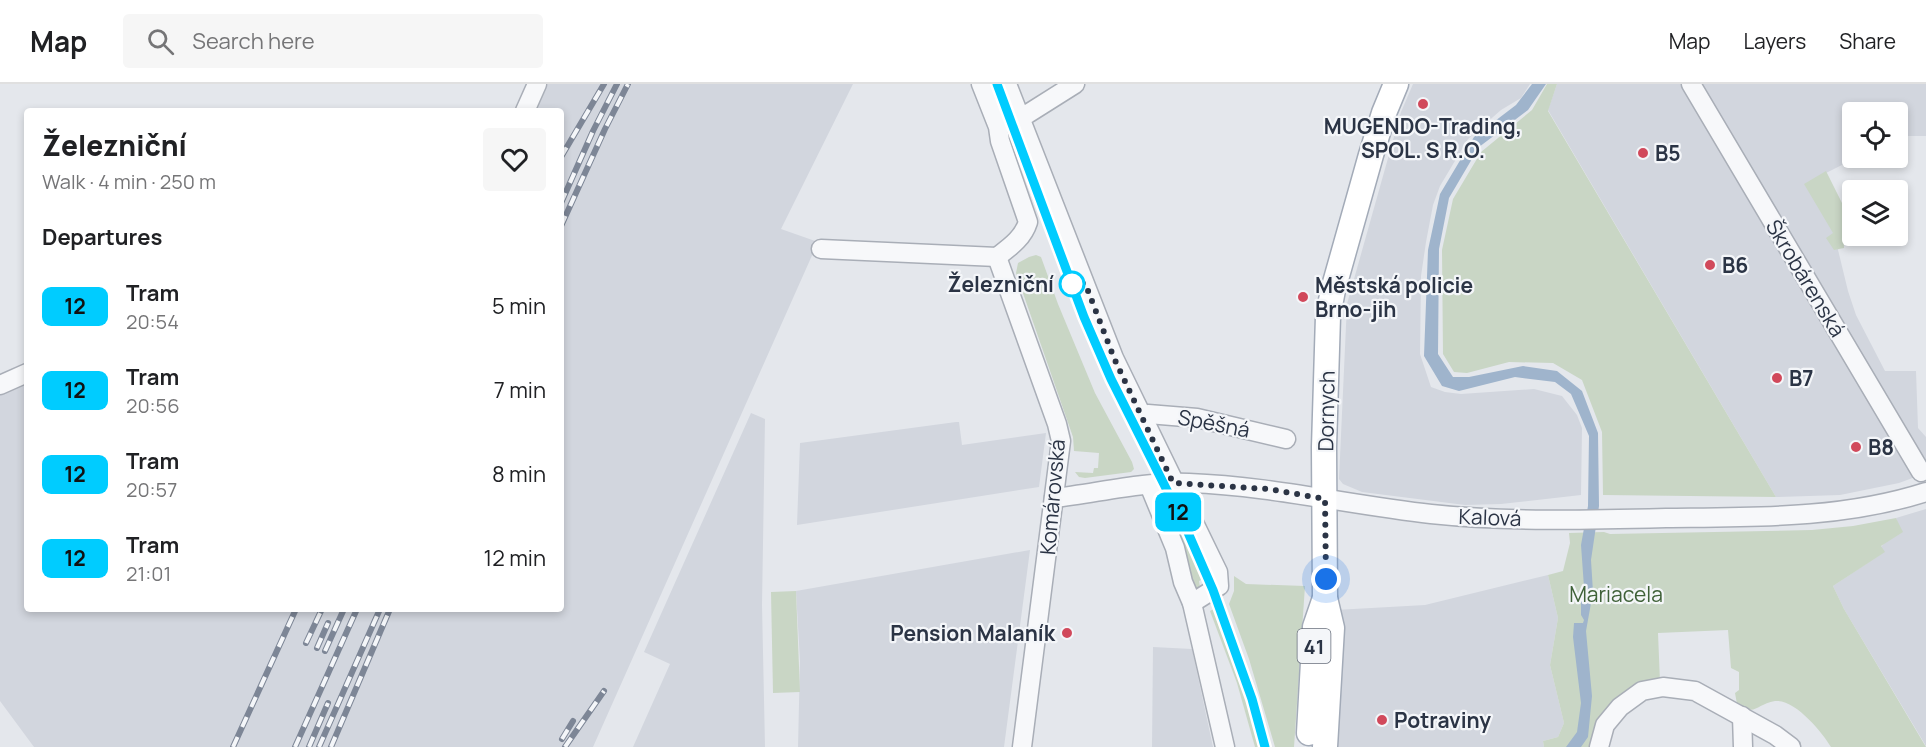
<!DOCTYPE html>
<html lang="en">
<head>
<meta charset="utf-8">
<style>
  body { margin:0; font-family:Manrope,sans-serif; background:#f6f6f6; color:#202124; height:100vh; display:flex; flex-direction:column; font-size:22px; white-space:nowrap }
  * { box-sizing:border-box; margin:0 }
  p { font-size:20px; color:#757577 }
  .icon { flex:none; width:33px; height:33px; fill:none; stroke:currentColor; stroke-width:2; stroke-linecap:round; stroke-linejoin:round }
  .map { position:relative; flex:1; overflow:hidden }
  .side { position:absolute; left:24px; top:24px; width:540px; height:504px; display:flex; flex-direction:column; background:#fff; border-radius:6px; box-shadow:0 3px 9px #0003 }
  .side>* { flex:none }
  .badge { padding:0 12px; border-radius:9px; font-size:21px; line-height:39px }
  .fabs { position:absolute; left:1842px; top:18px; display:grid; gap:12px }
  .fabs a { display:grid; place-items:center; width:66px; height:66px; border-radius:6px; background:#fff; box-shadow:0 3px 9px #0003; font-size:30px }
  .you { position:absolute; width:30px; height:30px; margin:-15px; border:4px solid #fff; border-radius:50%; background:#1a73e8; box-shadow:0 0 0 9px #1a73e833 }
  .map>.badge { position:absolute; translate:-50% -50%; box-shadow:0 0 0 3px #fff }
  h2 { padding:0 18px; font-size:22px; line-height:54px }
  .round { display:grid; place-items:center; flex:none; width:63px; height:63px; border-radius:6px; background:#f6f6f6 }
  .summary { display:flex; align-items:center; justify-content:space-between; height:102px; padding:0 18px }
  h1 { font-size:28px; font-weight:800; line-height:45px }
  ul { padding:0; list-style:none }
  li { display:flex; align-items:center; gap:18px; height:84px; padding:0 18px }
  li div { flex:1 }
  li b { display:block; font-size:22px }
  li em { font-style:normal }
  li .badge { min-width:66px; font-weight:700; text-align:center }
  header { display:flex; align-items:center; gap:36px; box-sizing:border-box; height:84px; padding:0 30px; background:#fff; border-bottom:2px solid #e0e0e0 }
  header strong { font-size:28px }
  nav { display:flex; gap:33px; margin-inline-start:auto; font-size:21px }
  .search { width:420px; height:54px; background:#f6f6f6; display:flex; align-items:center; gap:15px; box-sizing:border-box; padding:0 21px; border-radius:6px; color:#757577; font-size:22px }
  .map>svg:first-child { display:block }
  .built { fill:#d2d6de }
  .green { fill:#c9d6c5 }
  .water { fill:#9fb4cc }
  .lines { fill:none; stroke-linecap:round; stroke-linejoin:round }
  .minor-casing { stroke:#a9aeb7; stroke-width:21 }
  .major-casing { stroke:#a3abb8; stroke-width:27 }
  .minor { stroke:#f7f8fa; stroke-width:18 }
  .major { stroke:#fff; stroke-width:24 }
  .tram { stroke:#7d8696; stroke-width:1.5 }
  .rail-casing { stroke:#7d8696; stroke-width:6 }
  .rail { stroke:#f4f6f9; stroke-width:4; stroke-dasharray:11; stroke-linecap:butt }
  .line-casing { stroke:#fff; stroke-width:14 }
  .line { stroke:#0cf; stroke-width:9 }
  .walk { stroke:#2b3445; stroke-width:6; stroke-dasharray:0 10.8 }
  .poi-dot { fill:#d1495b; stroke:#f4f6f9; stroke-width:2 }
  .stop-dot { fill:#fff; stroke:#0cf; stroke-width:3 }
  .labels { text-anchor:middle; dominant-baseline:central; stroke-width:4.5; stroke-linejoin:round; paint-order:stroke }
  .shield { fill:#f4f6f9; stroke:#676e7b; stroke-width:1.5 }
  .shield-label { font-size:20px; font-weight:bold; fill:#2b3445 }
  .poi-label { font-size:21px; font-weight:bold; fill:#2b3445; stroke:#f4f6f9; text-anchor:start }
  .street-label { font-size:21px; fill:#2b3445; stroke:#f4f6f9 }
  .stop-label { font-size:21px; font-weight:bold; fill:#2b3445; stroke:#f4f6f9; text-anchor:end }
  .park-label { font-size:21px; fill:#3f6138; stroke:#f4f6f9 }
</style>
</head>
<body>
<header>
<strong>Map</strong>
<div class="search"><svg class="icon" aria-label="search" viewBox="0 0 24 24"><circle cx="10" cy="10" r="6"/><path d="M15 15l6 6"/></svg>Search here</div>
<nav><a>Map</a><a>Layers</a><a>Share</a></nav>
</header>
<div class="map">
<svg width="1926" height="663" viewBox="0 0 1926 663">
  <rect width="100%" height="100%" fill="#e4e7ec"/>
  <!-- built -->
  <g class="built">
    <polygon points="548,0 853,0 781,145 818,158 593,663 34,663 0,617 0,296 27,287 27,525 561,525 561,27 536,27"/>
    <polygon points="1413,0 1530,0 1521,14 1501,26 1468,55 1440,102 1433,121 1426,158 1421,192 1420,270 1431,303 1445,308 1461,310 1534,305 1562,312 1577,331 1582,344 1581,411 1501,420 1465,421 1362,408 1343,400 1339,395 1347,220 1401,28"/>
    <polygon points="1557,0 1926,0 1926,52 1898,52 1898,28 1852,28 1852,74 1856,74 1826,89 1831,137 1848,207 1856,231 1885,287 1916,287 1918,344 1926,353 1926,389 1899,399 1840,411 1776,413 1548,26"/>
    <polygon points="751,329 765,335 762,521 765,663 633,663 670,580 644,568"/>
    <polygon points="956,338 959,338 962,361 1046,349 1039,403 797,441 800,359"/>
    <polygon points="1926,425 1926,662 1844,525 1833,502 1884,468 1881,463 1899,443 1896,434"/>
    <polygon points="1030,466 1004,663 798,663 800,577 796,507"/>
    <polygon points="1548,491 1558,534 1550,581 1564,639 1558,653 1543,657 1544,663 1334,663 1335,526 1425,521"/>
    <polygon points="1153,563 1192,565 1213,663 1152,663"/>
  </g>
  <!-- green -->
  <g class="green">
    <polygon points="1547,0 1557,0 1548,27 1776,413 1603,411 1602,348 1582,296 1553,279 1509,278 1467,289 1454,288 1443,270 1442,166 1453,115 1481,68 1532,26"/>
    <polygon points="1826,87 1842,119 1844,164 1834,166 1826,154 1833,149 1804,100"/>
    <polygon points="1036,171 1041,173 1058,220 1095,309 1132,378 1134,385 1131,388 1085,394 1079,393 1075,388 1093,389 1094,384 1098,384 1099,369 1074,367 1073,353 1016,189 1018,179 1029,173"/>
    <polygon points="1176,416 1210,491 1199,497 1200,503 1192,507 1164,422"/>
    <path d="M1896,434L1903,448L1881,462L1885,468L1833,502L1844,525L1926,663H1831C1822,648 1795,615 1775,617C1756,620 1756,633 1737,620L1735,609L1739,606V588L1731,584L1728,546L1658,549L1660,598L1602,632L1589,663H1544L1543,657L1558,653L1564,639L1550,581L1558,534L1548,491L1563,487L1570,459L1569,449L1604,448L1610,450L1812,446L1853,442Z"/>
    <polygon points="1234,492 1246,500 1305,502 1294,663 1275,663 1249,575 1229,520 1234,507"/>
    <polygon points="796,507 800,608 773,609 771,508"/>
    <polygon points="1223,520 1254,608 1270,663 1255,663 1237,599 1210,527"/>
  </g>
  <!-- water -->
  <polygon class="water" points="1532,0 1546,0 1528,26 1479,63 1449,114 1439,165 1438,270 1453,293 1469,293 1523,282 1557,287 1582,307 1598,349 1599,422 1591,476 1593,508 1586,547 1592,612 1588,653 1581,663 1566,663 1577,648 1581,619 1573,553 1574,539 1583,539 1584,536 1581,531 1581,518 1584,503 1581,461 1588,422 1589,352 1571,310 1555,298 1515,293 1459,307 1442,302 1424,272 1428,166 1440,110 1474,53 1516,21"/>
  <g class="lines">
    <defs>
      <g id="minor">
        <polyline points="1007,0 1114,274 1218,488 1219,502 1192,519"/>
        <polyline points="1691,0 1921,388"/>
        <polyline points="525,27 537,0"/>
        <polyline points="1010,38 1029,29 1075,0"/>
        <path d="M821,165L997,173C1010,163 1023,154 1028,138L1000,57L998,43L981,0"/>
        <polyline points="997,173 1057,340 1061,357 1022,663"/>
        <polyline points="0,301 27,289"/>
        <polyline points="1142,332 1148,330 1197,334 1286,355"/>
        <polyline points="1149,401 1175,464 1183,498 1192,519 1225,663"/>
        <path d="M1054,414C1098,409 1144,397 1189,399C1271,402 1350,421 1431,430C1507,438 1589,436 1666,434C1754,433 1842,435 1926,408"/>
        <polyline points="1742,632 1743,663"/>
        <polyline points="1599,663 1605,641 1620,623 1642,607 1663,603 1695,607 1775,651 1791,663"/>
      </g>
      <g id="major">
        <polyline points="1309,649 1315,543 1325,514"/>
        <polyline points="1325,663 1332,544 1325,514 1324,363 1328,232 1333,206 1371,71 1384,29 1396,0"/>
      </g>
    </defs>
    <!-- minor casing -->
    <use href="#minor" class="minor-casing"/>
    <!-- major casing -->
    <use href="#major" class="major-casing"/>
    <!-- minor -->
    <use href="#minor" class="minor"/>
    <!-- major -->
    <use href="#major" class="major"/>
    <!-- tram -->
    <path class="tram" d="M1164,399C1205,485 1241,571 1265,663"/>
    <defs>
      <g id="rail">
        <polyline points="561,73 604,0"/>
        <polyline points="561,119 593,47 617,0"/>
        <polyline points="561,142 605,45 628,0"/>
        <polyline points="306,559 322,525"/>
        <polyline points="317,564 328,539"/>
        <polyline points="325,567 344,525"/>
        <polyline points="562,655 573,637"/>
        <polyline points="233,663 296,525"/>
        <polyline points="295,663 357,525"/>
        <polyline points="309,663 328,619"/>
        <polyline points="319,663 380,525"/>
        <polyline points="331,663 390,525"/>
        <polyline points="565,663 604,607"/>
      </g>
    </defs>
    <!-- rail casing -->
    <use href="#rail" class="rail-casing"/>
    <!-- rail -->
    <use href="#rail" class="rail"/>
  </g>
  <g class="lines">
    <defs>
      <polyline id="line" points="997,0 1084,233 1111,295 1186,444 1213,506 1252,615 1265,663"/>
    </defs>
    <!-- line casing -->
    <use href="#line" class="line-casing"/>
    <!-- line -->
    <use href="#line" class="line"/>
    <!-- walk -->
    <polyline class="walk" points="1072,200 1085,199 1114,274 1173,399 1268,405 1325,415 1326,495"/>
  </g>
  <!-- markers -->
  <g class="poi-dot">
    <circle cx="1423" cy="20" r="6"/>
    <circle cx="1643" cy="69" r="6"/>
    <circle cx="1710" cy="181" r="6"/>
    <circle cx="1303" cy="213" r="6"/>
    <circle cx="1777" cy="294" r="6"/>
    <circle cx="1856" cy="363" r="6"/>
    <circle cx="1067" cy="549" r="6"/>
    <circle cx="1382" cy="636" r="6"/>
  </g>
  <circle class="stop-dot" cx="1072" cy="200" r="12"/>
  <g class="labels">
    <!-- shield labels -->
    <rect class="shield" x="1297.5" y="545" width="33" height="34" rx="4.5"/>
    <g class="shield-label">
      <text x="1314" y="562">41</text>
    </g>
    <!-- poi labels -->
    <g class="poi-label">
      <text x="1423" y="42" text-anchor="middle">MUGENDO-Trading,<tspan x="1423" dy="24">SPOL. S R.O.</tspan></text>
      <text x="1655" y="69">B5</text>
      <text x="1722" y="181">B6</text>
      <text x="1315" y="201">Městská policie<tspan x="1315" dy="24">Brno-jih</tspan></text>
      <text x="1789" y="294">B7</text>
      <text x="1868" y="363">B8</text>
      <text x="1055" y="549" text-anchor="end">Pension Malaník</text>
      <text x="1394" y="636">Potraviny</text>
    </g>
    <!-- street labels -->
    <g class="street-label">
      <text transform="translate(1806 194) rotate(59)">Škrobárenská</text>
      <text transform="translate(1326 327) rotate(-89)">Dornych</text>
      <text transform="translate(1214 339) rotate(11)">Spěšná</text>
      <text transform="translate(1052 413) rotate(-85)">Komárovská</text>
      <text transform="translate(1490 433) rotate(2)">Kalová</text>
    </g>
    <!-- stop labels -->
    <g class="stop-label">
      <text x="1054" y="200">Železniční</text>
    </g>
    <!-- park labels -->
    <g class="park-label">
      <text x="1616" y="510">Mariacela</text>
    </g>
  </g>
</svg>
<div class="fabs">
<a><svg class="icon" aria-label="locate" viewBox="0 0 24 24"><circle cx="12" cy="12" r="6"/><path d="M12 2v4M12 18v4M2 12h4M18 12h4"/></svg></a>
<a><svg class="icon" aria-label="layers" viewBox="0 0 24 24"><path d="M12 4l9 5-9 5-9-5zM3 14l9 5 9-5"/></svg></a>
</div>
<div class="you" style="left:1326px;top:495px"></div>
<b class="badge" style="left:1178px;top:428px;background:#0cf;color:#111">12</b>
<section class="side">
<div class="summary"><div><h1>Železniční</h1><p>Walk · 4 min · 250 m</p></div><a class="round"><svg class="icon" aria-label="heart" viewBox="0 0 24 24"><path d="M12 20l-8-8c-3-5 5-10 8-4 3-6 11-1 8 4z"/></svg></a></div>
<h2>Departures</h2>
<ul>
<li><span class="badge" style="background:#0cf;color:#111">12</span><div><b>Tram</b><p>20:54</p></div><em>5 min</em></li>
<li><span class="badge" style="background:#0cf;color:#111">12</span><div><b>Tram</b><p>20:56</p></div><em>7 min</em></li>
<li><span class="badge" style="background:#0cf;color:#111">12</span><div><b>Tram</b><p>20:57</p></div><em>8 min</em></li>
<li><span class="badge" style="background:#0cf;color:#111">12</span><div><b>Tram</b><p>21:01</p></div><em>12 min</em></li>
</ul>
</section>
</div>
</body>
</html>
